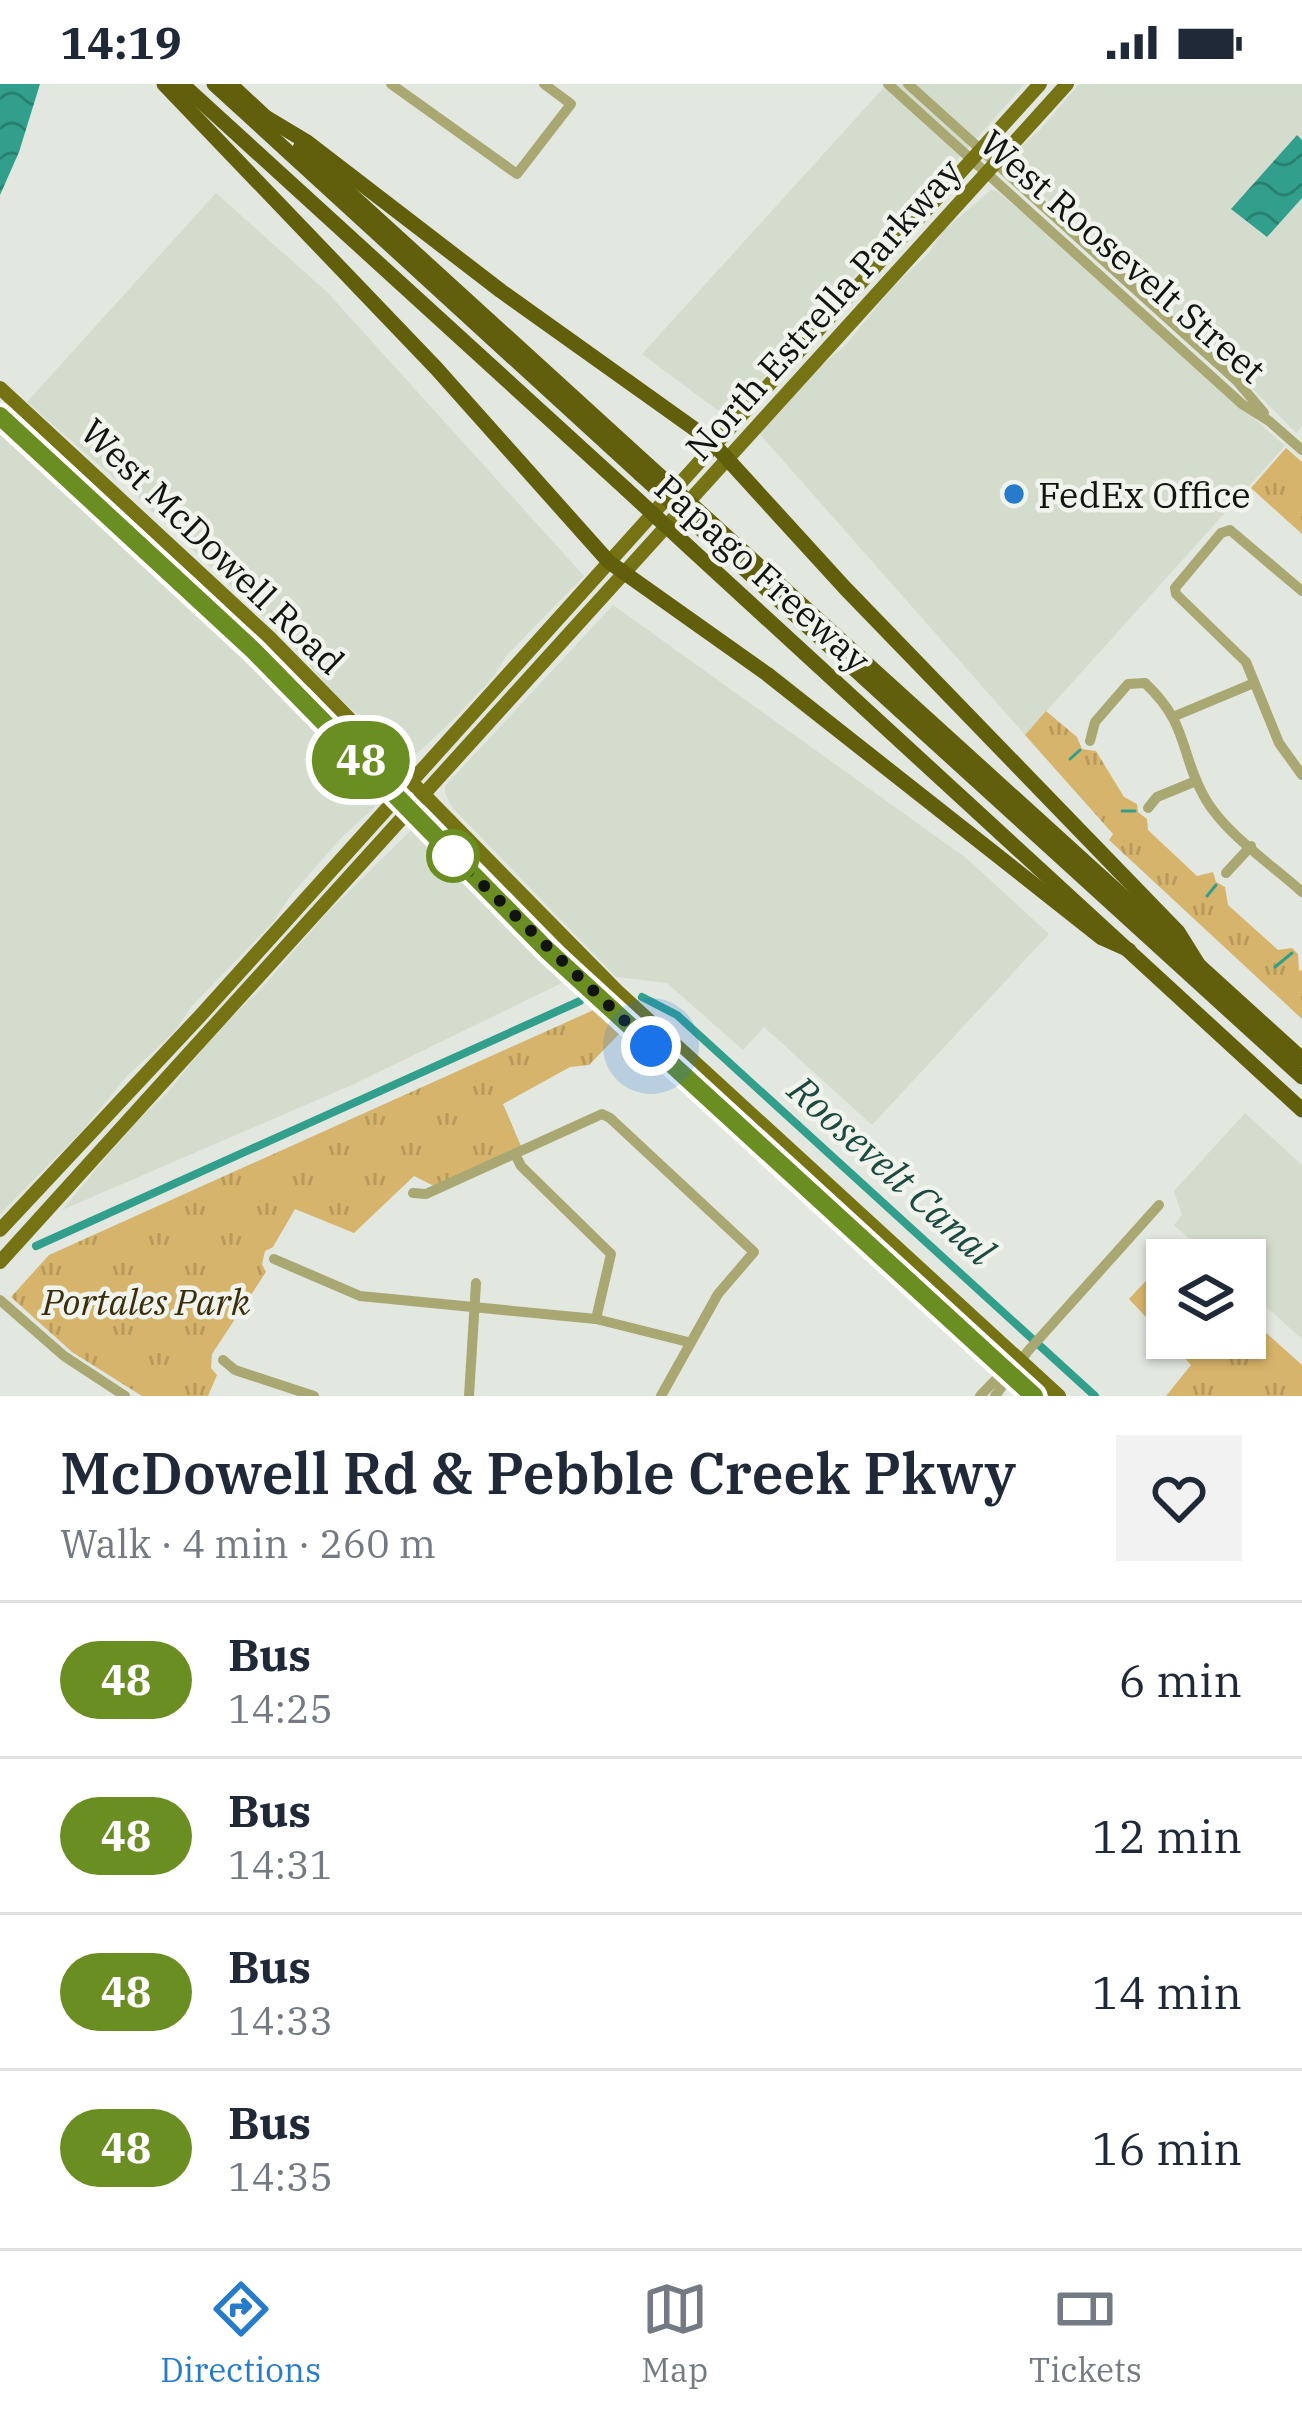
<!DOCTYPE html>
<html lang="en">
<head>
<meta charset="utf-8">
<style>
  body { margin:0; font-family:"IBM Plex Serif",serif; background:#f2f2f3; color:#1f2937; height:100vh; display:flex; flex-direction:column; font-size:45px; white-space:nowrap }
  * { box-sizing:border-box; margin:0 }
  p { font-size:39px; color:#747a83 }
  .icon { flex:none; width:66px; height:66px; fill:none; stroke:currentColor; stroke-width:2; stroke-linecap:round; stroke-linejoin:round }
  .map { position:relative; height:1312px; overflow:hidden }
  .sheet { display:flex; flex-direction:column; background:#fff; flex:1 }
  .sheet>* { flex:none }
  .badge { padding:0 24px; border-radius:39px; font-size:42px; line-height:78px }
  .buttons { position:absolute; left:1146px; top:1155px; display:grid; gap:24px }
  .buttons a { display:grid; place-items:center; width:120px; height:120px; border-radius:0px; background:#fff; box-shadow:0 3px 9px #0004; font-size:60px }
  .you { position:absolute; width:60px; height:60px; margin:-30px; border:9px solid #fff; border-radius:50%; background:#1a73e8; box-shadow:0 0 0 18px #1a73e833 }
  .map>.badge { position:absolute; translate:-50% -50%; box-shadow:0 0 0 6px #fff }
  .round { display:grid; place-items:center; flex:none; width:126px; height:126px; border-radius:0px; background:#f2f2f3 }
  .overview { display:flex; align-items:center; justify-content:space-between; height:204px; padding:0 60px }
  h1 { font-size:57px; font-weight:600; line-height:90px }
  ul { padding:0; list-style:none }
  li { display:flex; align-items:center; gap:36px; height:156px; padding:0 60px; border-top:3px solid #e0e1e3 }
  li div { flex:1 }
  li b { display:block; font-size:45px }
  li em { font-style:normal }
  li .badge { min-width:132px; font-weight:700; text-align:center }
  .status { display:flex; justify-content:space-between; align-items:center; height:84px; padding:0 60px; background:#fff; direction:ltr }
  .status svg { height:33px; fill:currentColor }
  .menu { display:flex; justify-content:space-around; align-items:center; height:168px; border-top:3px solid #e0e1e3; background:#fff; font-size:33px; color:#747a83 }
  .menu a { display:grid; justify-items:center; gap:6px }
  .menu .selected { color:#267cca }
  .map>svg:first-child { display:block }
  .built { fill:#d4dcce }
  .grass { fill:url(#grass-tufts) }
  .water { fill:url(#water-waves) }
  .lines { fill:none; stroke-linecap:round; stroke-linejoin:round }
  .stream { stroke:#319f8c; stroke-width:3 }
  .canal { stroke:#319f8c; stroke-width:8 }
  .minor { stroke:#a9a873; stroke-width:10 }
  .major { stroke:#757313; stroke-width:14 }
  .highway { stroke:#615f0c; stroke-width:15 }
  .highway-bridge { stroke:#615f0c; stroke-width:15 }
  .line-casing { stroke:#fff; stroke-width:27 }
  .line { stroke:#6b8e23; stroke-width:18 }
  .walk { stroke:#121411; stroke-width:12; stroke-dasharray:0 21.6 }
  .poi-dot { fill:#267cca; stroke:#f0f4ec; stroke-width:4.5 }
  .stop-dot { fill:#fff; stroke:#6b8e23; stroke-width:6 }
  .labels { text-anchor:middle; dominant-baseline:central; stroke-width:9; stroke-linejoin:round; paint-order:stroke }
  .street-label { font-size:36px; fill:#121411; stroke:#f0f4ec }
  .poi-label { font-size:36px; fill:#121411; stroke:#f0f4ec; text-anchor:start }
  .park-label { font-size:36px; font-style:italic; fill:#3c2d0c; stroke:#f0f4ec }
  .water-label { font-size:39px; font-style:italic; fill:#1c4a41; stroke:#f0f4ec }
</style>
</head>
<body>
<div class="status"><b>14:19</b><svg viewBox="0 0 49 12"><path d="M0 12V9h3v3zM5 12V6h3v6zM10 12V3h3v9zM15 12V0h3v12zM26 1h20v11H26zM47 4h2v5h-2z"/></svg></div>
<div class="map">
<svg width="1302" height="1312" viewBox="0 0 1302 1312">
  <defs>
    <pattern id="grass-tufts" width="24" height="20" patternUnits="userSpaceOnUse" patternTransform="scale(3)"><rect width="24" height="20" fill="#d7b46b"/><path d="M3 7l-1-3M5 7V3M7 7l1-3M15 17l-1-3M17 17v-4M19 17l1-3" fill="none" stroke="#b89a5c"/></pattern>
    <pattern id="water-waves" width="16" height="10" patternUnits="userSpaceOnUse" patternTransform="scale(3)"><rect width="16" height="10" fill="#319f8c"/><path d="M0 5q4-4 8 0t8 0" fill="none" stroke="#288071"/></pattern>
  </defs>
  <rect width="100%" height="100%" fill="#e2e7df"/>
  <!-- built -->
  <g class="built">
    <polygon points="887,0 1025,0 728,334 642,270"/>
    <polygon points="1079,0 1302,0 1302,342 1296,349 1256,308 1010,81 1013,70 1040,46"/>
    <polygon points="991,106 997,107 1059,160 1285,362 1025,651 759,349 819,284 845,262 891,205 929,169 943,147"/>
    <polygon points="216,109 327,208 584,492 507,571 494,592 454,635 408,678 397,675 379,650 336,611 287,555 139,415 138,405 120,393 114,394 27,318"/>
    <polygon points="0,342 44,388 111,443 181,508 222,552 258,582 377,713 374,724 342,753 290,812 274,837 192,922 174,948 126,993 80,1049 0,1130"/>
    <polygon points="613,521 966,774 1049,850 872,1041 764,943 743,966 667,899 616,893 451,722 445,709 445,702"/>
    <polygon points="413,744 422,750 438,773 525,859 568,896 354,1000 62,1126 134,1040 167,1009 218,946 262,904 325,831"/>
    <polygon points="1245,1029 1302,1081 1302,1255 1245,1204 1245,1176 1214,1176 1174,1141 1182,1131 1174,1107"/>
  </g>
  <!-- grass -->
  <g class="grass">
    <polygon points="1286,364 1302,378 1302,450 1251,404"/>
    <polygon points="1046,627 1077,653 1082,665 1096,667 1124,713 1137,720 1138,728 1147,735 1148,746 1197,792 1213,788 1216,798 1225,803 1228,821 1278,866 1292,864 1298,870 1299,887 1302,886 1302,935 1109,756 1113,750 1025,651"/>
    <polygon points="598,924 623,946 589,981 570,983 503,1020 521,1062 434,1102 414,1092 354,1149 295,1125 273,1163 265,1167 262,1180 266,1188 212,1270 211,1284 217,1291 208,1312 142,1312 72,1268 11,1213 49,1171"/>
    <polygon points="1166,1175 1167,1254 1245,1254 1245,1230 1302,1281 1302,1312 1166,1312 1191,1281 1129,1215"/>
  </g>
  <!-- water -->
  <g class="water">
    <polygon points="0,0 40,0 19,68 0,111"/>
    <polygon points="1297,51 1302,56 1302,114 1267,153 1231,125"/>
  </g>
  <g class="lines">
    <!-- stream -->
    <g class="stream">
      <polyline points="1070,675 1080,666"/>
      <polyline points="1122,727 1135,727"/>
      <polyline points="1207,812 1216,801"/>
      <polyline points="1275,883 1292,869"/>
    </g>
    <!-- canal -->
    <g class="canal">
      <polyline points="642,913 677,931 1095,1312"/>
      <polyline points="36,1162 580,917"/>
    </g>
    <!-- minor -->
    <g class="minor">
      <polyline points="391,0 517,90 571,20 544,0"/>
      <polyline points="888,0 1242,320 1269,337 1302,366"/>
      <polyline points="908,0 1237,297 1264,329"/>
      <polyline points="1302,507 1230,446 1221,449 1175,504 1176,510 1246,578 1279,659 1302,691"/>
      <polyline points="1175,632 1254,599"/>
      <path d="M1090,657L1095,638L1128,600L1145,599C1190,641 1179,670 1206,716C1227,751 1271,780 1302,808"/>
      <polyline points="1148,724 1157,713 1196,697"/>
      <polyline points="1226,789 1251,762"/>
      <polyline points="515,1070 521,1082 611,1170 596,1235"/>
      <polyline points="413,1109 426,1110 602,1030 610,1034 754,1168 718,1210 661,1312"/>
      <polyline points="274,1175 360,1212 596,1235 688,1258"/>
      <polyline points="0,1216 64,1272 125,1312"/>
      <polyline points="223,1276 235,1286 314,1312"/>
      <polyline points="469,1312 476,1199"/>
      <polyline points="980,1312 1007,1284"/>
      <polyline points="995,1312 1028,1267 1159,1121"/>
    </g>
    <!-- major -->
    <g class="major">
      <polyline points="0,304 270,554 617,907 1059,1312"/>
      <polyline points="0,332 254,567 547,866 1034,1312"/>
      <polyline points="217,524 256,553 268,554"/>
      <polyline points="262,566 291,589 309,596"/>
      <polyline points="0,1146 201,931 1040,0"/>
      <polyline points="0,1178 1067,0"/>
    </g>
    <!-- highway -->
    <g class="highway">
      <polyline points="164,0 436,284 609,478 767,590 1102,854 1129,866"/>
      <polyline points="182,0 626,405"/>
      <polyline points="214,0 640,390"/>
      <polyline points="230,0 273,40"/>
      <polyline points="267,34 307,58 501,207 710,356 845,504 1178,848 1198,880"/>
      <polyline points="300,64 648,381"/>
      <polyline points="713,440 1302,975"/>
      <polyline points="705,449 1302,993"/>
      <polyline points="691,465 1302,1026"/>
    </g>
    <!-- highway-bridge -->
    <g class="highway-bridge">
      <polyline points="648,381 713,440"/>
      <polyline points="640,390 705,449"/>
      <polyline points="626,405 691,465"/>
    </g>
  </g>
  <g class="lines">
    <defs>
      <polyline id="line" points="0,332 254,567 547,866 1034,1312"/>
    </defs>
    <!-- line casing -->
    <use href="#line" class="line-casing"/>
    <!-- line -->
    <use href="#line" class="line"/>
    <!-- walk -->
    <polyline class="walk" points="453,772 651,962"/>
  </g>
  <!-- markers -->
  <circle class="poi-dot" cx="1014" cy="410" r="12"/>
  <circle class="stop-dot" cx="453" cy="772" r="24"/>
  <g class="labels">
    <!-- street labels -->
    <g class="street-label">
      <text transform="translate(1123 172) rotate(41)">West Roosevelt Street</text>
      <text transform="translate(823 225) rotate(-48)">North Estrella Parkway</text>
      <text transform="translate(213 462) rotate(44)">West McDowell Road</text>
      <text transform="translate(763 489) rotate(42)">Papago Freeway</text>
    </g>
    <!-- poi labels -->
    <g class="poi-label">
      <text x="1038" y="410">FedEx Office</text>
    </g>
    <!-- park labels -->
    <g class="park-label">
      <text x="146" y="1217">Portales Park</text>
    </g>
    <!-- water labels -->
    <g class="water-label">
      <text transform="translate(892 1086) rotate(42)">Roosevelt Canal</text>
    </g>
  </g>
</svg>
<div class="buttons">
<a><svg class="icon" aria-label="layers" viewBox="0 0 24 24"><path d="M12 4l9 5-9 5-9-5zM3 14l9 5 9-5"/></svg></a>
</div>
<div class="you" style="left:651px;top:962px"></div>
<b class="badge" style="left:361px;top:676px;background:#6b8e23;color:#fff">48</b>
</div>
<section class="sheet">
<div class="overview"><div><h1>McDowell Rd &amp; Pebble Creek Pkwy</h1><p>Walk · 4 min · 260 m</p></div><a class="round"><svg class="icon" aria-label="heart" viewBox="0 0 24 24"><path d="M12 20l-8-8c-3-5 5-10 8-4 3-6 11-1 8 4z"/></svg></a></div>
<ul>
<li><span class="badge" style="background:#6b8e23;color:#fff">48</span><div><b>Bus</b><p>14:25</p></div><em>6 min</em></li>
<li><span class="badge" style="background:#6b8e23;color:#fff">48</span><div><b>Bus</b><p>14:31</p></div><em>12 min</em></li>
<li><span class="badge" style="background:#6b8e23;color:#fff">48</span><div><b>Bus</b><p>14:33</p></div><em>14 min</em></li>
<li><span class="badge" style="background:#6b8e23;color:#fff">48</span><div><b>Bus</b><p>14:35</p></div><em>16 min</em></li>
</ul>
</section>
<nav class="menu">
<a class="selected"><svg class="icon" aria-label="directions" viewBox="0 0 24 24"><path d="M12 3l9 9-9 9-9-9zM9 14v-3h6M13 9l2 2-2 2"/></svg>Directions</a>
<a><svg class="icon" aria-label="map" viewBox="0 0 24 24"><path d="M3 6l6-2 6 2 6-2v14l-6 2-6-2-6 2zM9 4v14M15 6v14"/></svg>Map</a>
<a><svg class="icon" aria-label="tickets" viewBox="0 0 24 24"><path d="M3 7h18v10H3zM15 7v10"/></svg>Tickets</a>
</nav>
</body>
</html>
